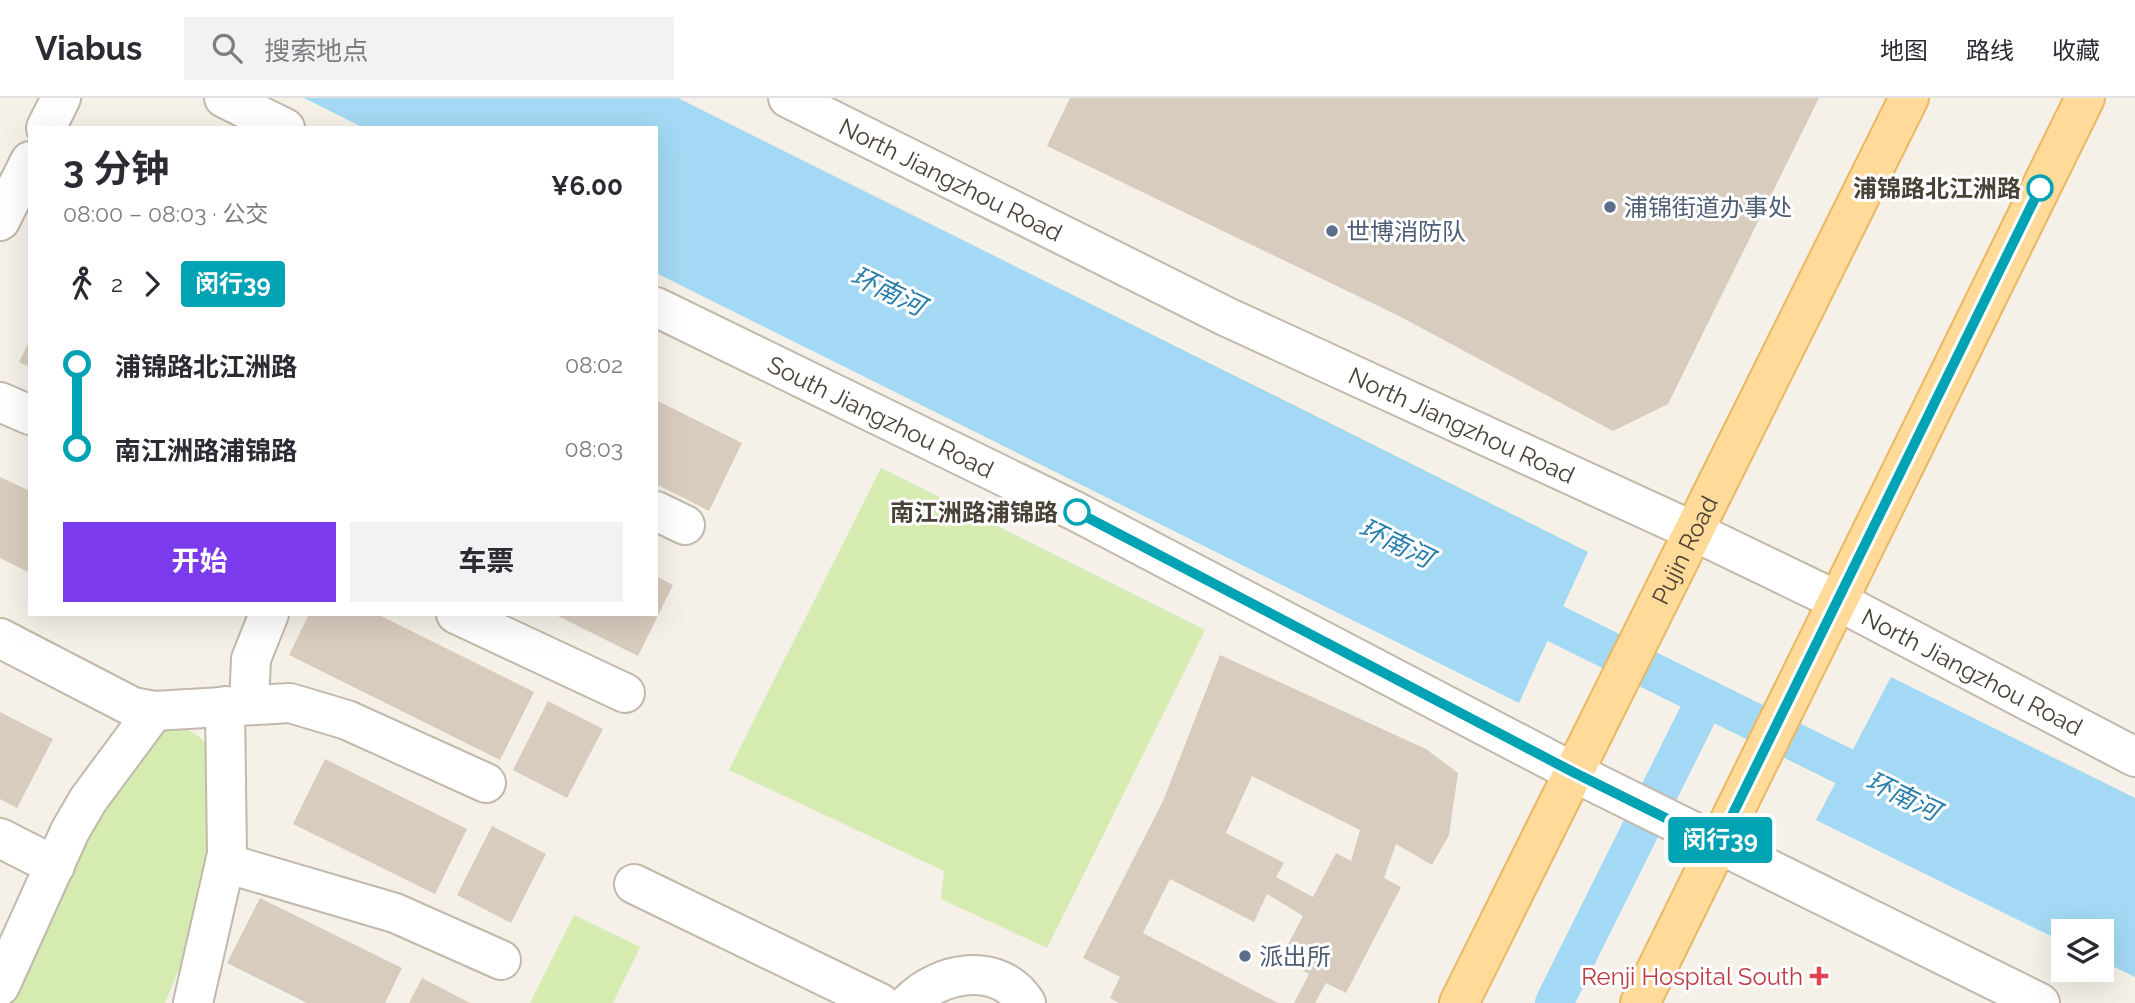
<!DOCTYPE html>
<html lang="zh">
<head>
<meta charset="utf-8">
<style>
  body { margin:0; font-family:Raleway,"Noto Sans SC",sans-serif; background:#f2f2f3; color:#2b2b33; height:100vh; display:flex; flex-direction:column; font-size:26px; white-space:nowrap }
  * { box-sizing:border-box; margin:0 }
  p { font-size:23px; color:#7c7c81 }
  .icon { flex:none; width:38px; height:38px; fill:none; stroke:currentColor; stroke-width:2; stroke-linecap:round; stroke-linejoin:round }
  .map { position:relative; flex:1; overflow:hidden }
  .drawer { position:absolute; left:28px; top:28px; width:630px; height:490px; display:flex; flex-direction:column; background:#fff; border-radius:0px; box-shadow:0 7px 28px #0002 }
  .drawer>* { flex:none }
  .badge { padding:0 14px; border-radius:5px; font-size:24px; line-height:46px }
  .buttons { position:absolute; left:2051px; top:821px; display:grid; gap:14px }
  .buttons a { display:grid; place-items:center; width:63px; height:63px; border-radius:0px; background:#fff; box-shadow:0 7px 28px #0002; font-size:35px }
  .map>.badge { position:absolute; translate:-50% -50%; box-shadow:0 0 0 4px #fff }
  .legs { display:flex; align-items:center; gap:10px; height:77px; padding:0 35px; font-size:23px }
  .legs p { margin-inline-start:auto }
  .head { display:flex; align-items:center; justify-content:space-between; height:119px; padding:0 35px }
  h1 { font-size:38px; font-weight:700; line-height:52px }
  .button { display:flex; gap:14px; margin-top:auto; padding:14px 35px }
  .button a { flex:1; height:80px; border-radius:0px; background:#7c3aed; color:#fff; font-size:28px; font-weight:700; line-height:80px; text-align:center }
  .button a+a { background:#f2f2f3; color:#2b2b33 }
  ul { padding:0 35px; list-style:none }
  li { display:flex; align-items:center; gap:24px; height:84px; font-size:26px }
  li i { display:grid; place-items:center; width:10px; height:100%; margin:0 9px; background:currentColor }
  li i::after { content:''; width:18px; height:18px; margin:-9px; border:5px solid; border-radius:50%; background:#fff }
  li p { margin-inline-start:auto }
  li:first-child i { background:linear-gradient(#0000 50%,currentColor 0) }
  li:last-child i { background:linear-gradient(currentColor 50%,#0000 0) }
  header { display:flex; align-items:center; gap:42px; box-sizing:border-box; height:98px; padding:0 35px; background:#fff; border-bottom:2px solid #e1e1e2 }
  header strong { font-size:33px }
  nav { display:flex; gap:38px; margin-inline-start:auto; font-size:24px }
  .search { width:490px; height:63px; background:#f2f2f3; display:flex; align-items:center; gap:18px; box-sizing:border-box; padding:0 24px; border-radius:0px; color:#7c7c81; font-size:26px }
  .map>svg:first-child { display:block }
  .green { fill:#d5ebb0 }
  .water { fill:#a3d9f4 }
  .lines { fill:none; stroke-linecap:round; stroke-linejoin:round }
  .canal { stroke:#a3d9f4; stroke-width:38 }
  .building { fill:#d8ccbe; fill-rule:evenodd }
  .minor-casing { stroke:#c2b8ab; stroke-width:42 }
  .major-casing { stroke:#eab762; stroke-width:42 }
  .minor { stroke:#fff; stroke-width:38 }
  .major { stroke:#ffda99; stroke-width:38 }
  .line-1-casing { stroke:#fff; stroke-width:16 }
  .line-1 { stroke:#00a3b4; stroke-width:10 }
  .stop-1-dot { fill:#fff; stroke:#00a3b4; stroke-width:3.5 }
  .service-dot { fill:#5c6f8a; stroke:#fff; stroke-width:2.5 }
  .health-dot { fill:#e0444e; stroke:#fff; stroke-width:2.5 }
  .labels { text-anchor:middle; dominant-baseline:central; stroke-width:6; stroke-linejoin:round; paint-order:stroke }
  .street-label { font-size:24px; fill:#4a4137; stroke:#fff }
  .stop-label { font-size:24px; font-weight:bold; fill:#4a4137; stroke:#fff; text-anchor:end }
  .service-label { font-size:24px; fill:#4e5e75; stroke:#fff; text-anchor:start }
  .health-label { font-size:24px; fill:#be3a42; stroke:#fff; text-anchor:end }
  .water-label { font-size:26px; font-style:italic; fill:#277eac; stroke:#fff }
</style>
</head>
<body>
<header>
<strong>Viabus</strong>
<div class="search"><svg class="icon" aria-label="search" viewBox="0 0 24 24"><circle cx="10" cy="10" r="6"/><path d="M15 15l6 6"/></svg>搜索地点</div>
<nav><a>地图</a><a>路线</a><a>收藏</a></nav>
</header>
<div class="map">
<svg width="2135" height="905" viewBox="0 0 2135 905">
  <rect width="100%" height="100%" fill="#f5f1e9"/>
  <!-- green -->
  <g class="green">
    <polygon points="881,370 1205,532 1047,850 941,801 944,773 729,672"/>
    <path d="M161,627C179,628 196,632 207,647V804L165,905H10L97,720Z"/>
    <polygon points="574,817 640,849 613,905 530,905"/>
  </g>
  <!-- water -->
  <g class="water">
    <polygon points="304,0 678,0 1588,454 1519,605 656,175 656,30 364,30"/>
    <polygon points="1891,579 2135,700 2135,879 2102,863 2102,833 2063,833 2063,844 1816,722"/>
  </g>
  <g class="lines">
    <!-- canal -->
    <g class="canal">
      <polyline points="1510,503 1892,692"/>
      <polyline points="1554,905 1706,600"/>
    </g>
  </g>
  <!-- building -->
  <g class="building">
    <polygon points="1070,0 1819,0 1668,306 1613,333 1399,218 1047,48"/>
    <polygon points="30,242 30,269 19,264"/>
    <polygon points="656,302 742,345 709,413 656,386"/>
    <polygon points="0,379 30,393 30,475 0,460"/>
    <polygon points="656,478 673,487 638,558 554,516 656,516"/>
    <polygon points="309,516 377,516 534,594 500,662 289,557"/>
    <path d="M1220,557L1426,651L1458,675L1449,737L1432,767L1396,746L1384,780L1401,789L1346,895L1326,885L1315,905H1294L1309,876L1281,860L1303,818L1267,796L1254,824L1170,781L1143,835L1278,905H1119L1110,900L1120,879L1083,860L1163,703ZM1252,678L1360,732L1351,763L1336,755L1313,799L1276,779L1284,765L1226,735Z"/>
    <polygon points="548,603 603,631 567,700 513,672"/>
    <polygon points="0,614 53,641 17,710 0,701"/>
    <polygon points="325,661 467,731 435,796 293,726"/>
    <polygon points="492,728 546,756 511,825 457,797"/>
    <polygon points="260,800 402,870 385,905 307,905 227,865"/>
    <polygon points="422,880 470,905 409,905"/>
  </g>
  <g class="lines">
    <defs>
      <g id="minor">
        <polyline points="224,0 285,30"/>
        <path id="s1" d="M788,0L1227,219L1693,433L1838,503L2135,659"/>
        <polyline points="46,30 61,0"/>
        <polyline points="0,123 30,63"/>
        <path id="s2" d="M656,209L1075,413L1573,674L2040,905"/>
        <polyline points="0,304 30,317"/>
        <polyline points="656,413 685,427"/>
        <polyline points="456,516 625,595"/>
        <polyline points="0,540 133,609 154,613 290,605 347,622 486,685"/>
        <polyline points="249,607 251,561 269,516"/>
        <polyline points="0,740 55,768"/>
        <polyline points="225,765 395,815 501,862"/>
        <polyline points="634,786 880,905"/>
        <polyline points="0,888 70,733 88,702 154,613"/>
        <polyline points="193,905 227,756 225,608"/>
        <path d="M909,905C939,874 998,862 1026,905"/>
      </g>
      <g id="major">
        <path id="s3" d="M1459,905L1909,0"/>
        <polyline points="1640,905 2085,0"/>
      </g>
    </defs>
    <!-- minor casing -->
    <use href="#minor" class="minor-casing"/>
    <!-- major casing -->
    <use href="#major" class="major-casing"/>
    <!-- minor -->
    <use href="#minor" class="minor"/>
    <!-- major -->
    <use href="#major" class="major"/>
  </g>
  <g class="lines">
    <defs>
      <polyline id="line-1" points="1077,414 1573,674 1718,746 2040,90"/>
    </defs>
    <!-- line-1 casing -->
    <use href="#line-1" class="line-1-casing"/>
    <!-- line-1 -->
    <use href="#line-1" class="line-1"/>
  </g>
  <!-- markers -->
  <g class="stop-1-dot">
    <circle cx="2040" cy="90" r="12"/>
    <circle cx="1077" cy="414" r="12"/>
  </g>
  <g class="service-dot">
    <circle cx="1610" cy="109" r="7"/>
    <circle cx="1332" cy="133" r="7"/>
    <circle cx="1245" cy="858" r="7"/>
  </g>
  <path class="health-dot" d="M1815.5 867.5h7v7h7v7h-7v7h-7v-7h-7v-7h7z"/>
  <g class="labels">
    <!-- street labels -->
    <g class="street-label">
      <text stroke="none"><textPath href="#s1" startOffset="182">North Jiangzhou Road</textPath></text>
      <text stroke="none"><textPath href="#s2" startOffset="250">South Jiangzhou Road</textPath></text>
      <text stroke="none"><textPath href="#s1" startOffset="749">North Jiangzhou Road</textPath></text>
      <text stroke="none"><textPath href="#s3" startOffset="506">Pujin Road</textPath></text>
      <text stroke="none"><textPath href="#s1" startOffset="1316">North Jiangzhou Road</textPath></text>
    </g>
    <!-- stop labels -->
    <g class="stop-label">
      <text x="2021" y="90">浦锦路北江洲路</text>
      <text x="1058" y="414">南江洲路浦锦路</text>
    </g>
    <!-- service labels -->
    <g class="service-label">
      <text x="1624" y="109">浦锦街道办事处</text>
      <text x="1346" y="133">世博消防队</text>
      <text x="1259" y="858">派出所</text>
    </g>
    <!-- health labels -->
    <g class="health-label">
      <text x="1803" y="878">Renji Hospital South</text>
    </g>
    <!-- water labels -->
    <g class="water-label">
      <text transform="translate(888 193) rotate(26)">环南河</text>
      <text transform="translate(1396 445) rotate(26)">环南河</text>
      <text transform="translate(1903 698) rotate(26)">环南河</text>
    </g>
  </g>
</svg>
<div class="buttons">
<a><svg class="icon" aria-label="layers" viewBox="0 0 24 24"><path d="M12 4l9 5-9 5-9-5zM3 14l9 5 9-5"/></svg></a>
</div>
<b class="badge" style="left:1720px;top:742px;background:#00a3b4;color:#fff">闵行39</b>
<section class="drawer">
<div class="head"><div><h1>3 分钟</h1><p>08:00 – 08:03 · 公交</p></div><b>¥6.00</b></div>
<div class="legs"><svg class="icon" aria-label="walk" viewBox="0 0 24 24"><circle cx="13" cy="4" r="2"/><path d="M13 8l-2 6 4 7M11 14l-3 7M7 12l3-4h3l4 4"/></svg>2<svg class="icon" aria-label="forward" viewBox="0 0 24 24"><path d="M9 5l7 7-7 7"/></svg><b class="badge" style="background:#00a3b4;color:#fff">闵行39</b></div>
<ul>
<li><i style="color:#00a3b4"></i><b>浦锦路北江洲路</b><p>08:02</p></li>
<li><i style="color:#00a3b4"></i><b>南江洲路浦锦路</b><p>08:03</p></li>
</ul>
<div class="button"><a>开始</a><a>车票</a></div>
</section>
</div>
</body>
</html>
